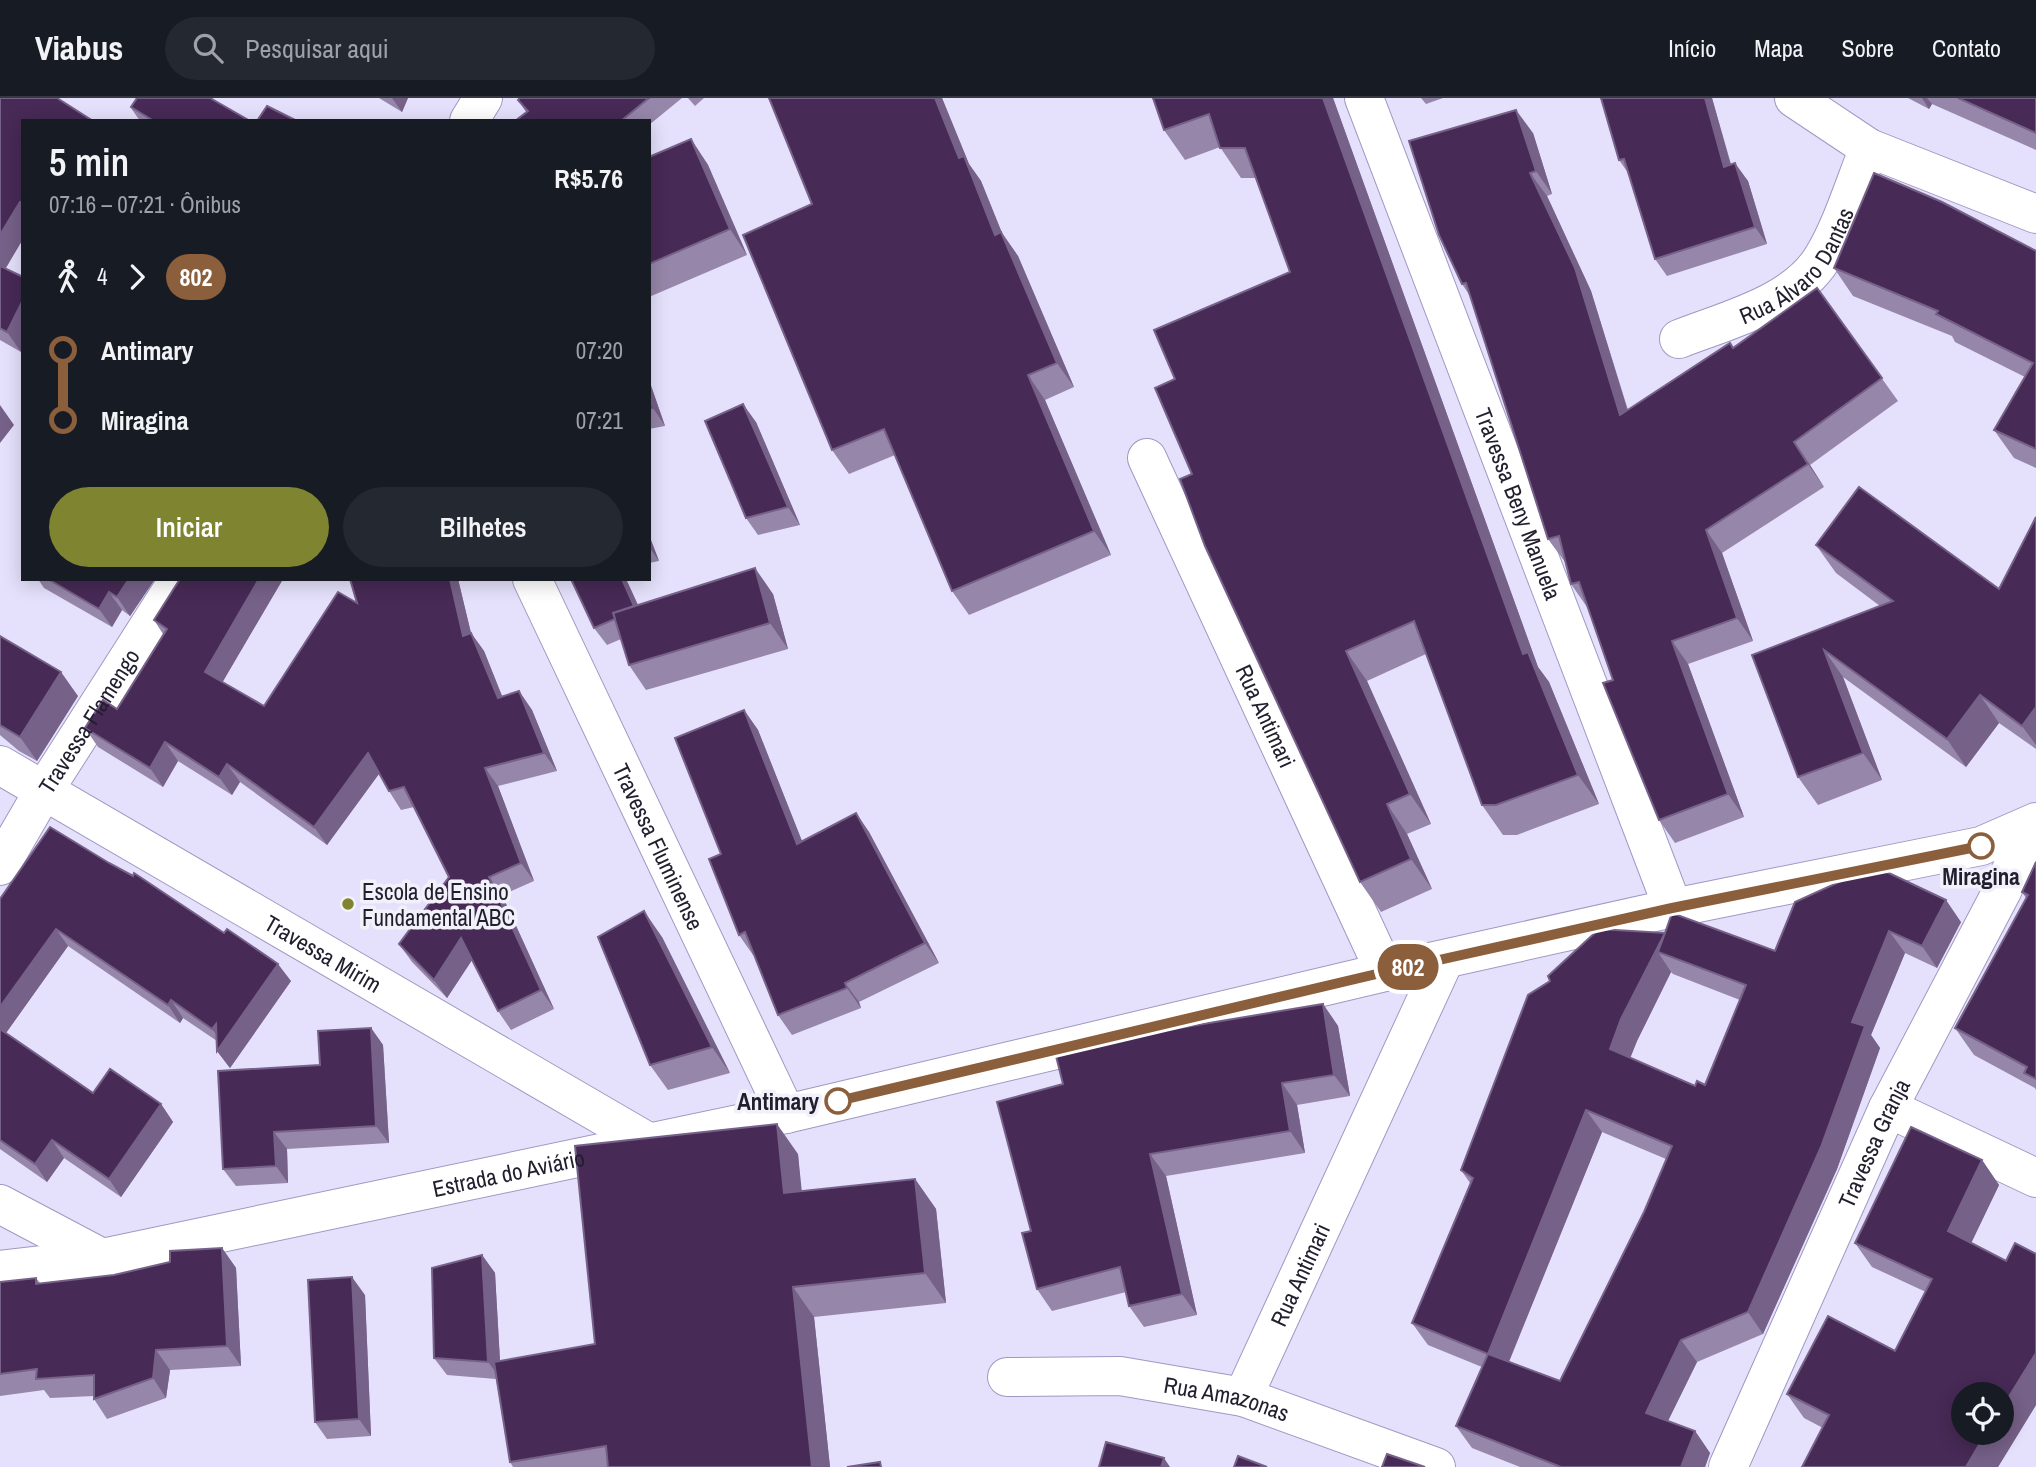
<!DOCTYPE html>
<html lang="pt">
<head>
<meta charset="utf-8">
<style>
  body { margin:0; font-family:"Archivo Narrow",sans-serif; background:#242831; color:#f1f3f6; height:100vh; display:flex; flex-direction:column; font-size:26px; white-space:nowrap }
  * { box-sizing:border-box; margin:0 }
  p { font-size:23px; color:#9ea1a6 }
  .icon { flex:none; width:38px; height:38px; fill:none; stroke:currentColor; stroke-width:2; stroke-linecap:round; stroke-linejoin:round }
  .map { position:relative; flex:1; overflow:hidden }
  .side { position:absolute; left:21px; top:21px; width:630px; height:462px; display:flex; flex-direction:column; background:#171b24; border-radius:0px; box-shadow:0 4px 18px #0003 }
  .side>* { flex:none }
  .badge { padding:0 14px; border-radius:23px; font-size:24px; line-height:46px }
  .tools { position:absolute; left:1951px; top:1284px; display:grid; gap:14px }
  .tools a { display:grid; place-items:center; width:63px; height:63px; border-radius:50%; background:#171b24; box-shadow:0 4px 18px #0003; font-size:35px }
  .map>.badge { position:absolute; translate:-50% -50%; box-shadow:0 0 0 4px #fff }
  .legs { display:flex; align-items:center; gap:10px; height:77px; padding:0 28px; font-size:23px }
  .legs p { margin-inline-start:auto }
  .headline { display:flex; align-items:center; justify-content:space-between; height:119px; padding:0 28px }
  h1 { font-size:38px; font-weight:600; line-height:52px }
  .button { display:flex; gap:14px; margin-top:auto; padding:14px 28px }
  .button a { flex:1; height:80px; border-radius:42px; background:#7e842f; color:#fff; font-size:28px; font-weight:600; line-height:80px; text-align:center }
  .button a+a { background:#242831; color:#f1f3f6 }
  ul { padding:0 28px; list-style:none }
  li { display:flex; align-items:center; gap:24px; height:70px; font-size:26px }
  li i { display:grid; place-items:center; width:10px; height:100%; margin:0 9px; background:currentColor }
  li i::after { content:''; width:18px; height:18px; margin:-9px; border:5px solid; border-radius:50%; background:#171b24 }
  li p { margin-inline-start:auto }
  li:first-child i { background:linear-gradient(#0000 50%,currentColor 0) }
  li:last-child i { background:linear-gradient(currentColor 50%,#0000 0) }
  header { display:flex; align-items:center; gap:42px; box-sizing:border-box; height:98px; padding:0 35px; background:#171b24; border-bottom:2px solid #363941 }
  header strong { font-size:33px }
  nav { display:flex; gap:38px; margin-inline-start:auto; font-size:24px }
  .search { width:490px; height:63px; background:#242831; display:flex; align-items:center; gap:18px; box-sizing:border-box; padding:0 24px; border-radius:38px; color:#9ea1a6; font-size:26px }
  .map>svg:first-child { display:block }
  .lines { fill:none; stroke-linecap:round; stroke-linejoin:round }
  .minor-casing { stroke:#a098c2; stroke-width:40 }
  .minor { stroke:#fff; stroke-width:38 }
  .wall { fill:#9686a9; fill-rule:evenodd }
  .shaded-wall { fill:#766188 }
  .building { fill:#472a56; stroke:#766188; stroke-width:2; fill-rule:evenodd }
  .line-1-casing { stroke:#fff; stroke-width:16 }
  .line-1 { stroke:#8b5e3c; stroke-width:10 }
  .stop-1-dot { fill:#fff; stroke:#8b5e3c; stroke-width:3.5 }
  .poi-dot { fill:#7e842f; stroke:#f2f1fa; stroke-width:2.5 }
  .labels { text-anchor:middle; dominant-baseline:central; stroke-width:7; stroke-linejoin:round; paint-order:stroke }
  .street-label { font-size:23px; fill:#211e2e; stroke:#f2f1fa }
  .stop-label { font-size:23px; font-weight:bold; fill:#211e2e; stroke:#f2f1fa }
  .poi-label { font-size:23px; fill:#211e2e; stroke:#f2f1fa; text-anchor:start }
</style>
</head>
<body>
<header>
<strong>Viabus</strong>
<div class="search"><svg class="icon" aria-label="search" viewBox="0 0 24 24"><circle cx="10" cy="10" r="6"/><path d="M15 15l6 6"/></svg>Pesquisar aqui</div>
<nav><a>Início</a><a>Mapa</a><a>Sobre</a><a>Contato</a></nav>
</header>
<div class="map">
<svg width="2036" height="1369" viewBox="0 0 2036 1369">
  <rect width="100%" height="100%" fill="#e5e1fc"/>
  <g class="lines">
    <defs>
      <g id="minor">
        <path id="s1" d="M1364,0L1673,810"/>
        <polyline points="1794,0 1869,50 2036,116"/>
        <polyline points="469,23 483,0"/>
        <path id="s2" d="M1679,241C1727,222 1795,206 1823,159C1842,128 1855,84 1869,50"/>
        <path id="s3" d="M1147,360L1385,874"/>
        <path id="s4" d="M532,481L786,1016"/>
        <path id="s5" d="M0,667L648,1044"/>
        <path id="s6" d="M0,768L43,694L179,481"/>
        <polyline points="1888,1010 2036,1080"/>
        <polyline points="0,1106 102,1160"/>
        <path id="s7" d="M0,1172L102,1160L786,1016L1385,874L1673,810L1981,748L2036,724"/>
        <path id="s8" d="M1007,1279L1120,1278L1243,1299L1436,1369"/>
        <path id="s9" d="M1243,1299L1444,863"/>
        <path id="s10" d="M1728,1369L1888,1010L2002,793L2031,727"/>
      </g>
    </defs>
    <!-- minor casing -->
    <use href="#minor" class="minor-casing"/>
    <!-- minor -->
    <use href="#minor" class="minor"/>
  </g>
  <!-- wall -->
  <g class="wall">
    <polygon points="0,0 23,23 23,141 5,171 23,179 23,250 21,254 0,242"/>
    <polygon points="379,0 408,0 402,14"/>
    <polygon points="520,0 682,0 649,27 649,23 515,23 526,14 518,2"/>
    <polygon points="688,0 704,0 695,8"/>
    <polygon points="769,0 942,0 969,66 981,83 1002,135 1018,158 1074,289 1045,302 1111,457 969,517 952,493 895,357 849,376 832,352 812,106"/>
    <polygon points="1153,0 1333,0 1538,569 1549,584 1599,706 1517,737 1503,737 1482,707 1426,556 1367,583 1431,726 1407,736 1432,791 1381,814 1360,784 1192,376 1175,281 1290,174 1256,80 1241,80 1220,49 1185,62 1164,32"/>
    <polygon points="1421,0 1443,0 1426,6"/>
    <polygon points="1712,0 1731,66 1748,83 1767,146 1667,178 1655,161 1629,76 1619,62"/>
    <polygon points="1908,0 2036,0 2036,52 1932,6 1929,11"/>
    <polygon points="131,10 250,23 140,23"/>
    <polygon points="1533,35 1552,96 1547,98 1591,193 1628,312 1733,250 1817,190 1898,303 1810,367 1824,389 1722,455 1753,543 1688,566 1744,719 1675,745 1659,722 1613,582 1588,509 1587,509 1571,486 1565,464 1548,441 1470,198 1462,186"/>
    <polygon points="691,41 708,67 747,157 649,199 649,59"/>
    <polygon points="2036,153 2036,370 2014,360 1994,332 2025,279 1955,244 1952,238 1853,198 1834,170"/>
    <polygon points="649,282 665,328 649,331"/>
    <polygon points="756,324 800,427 758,437 746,420"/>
    <polygon points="2036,419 2036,651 1999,625 1966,669 1843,579 1882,682 1818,707 1798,679 1752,557 1880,508 1836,475 1816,447 1999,491"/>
    <polygon points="649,437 659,463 649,465"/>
    <polygon points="38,481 155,481 130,518 122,512 112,529 44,490"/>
    <polygon points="180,481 283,481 222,584 264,608 357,505 458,481 471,535 484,553 502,598 519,593 532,612 557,673 498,688 534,783 502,797 554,911 511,932 498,913 472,862 447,900 412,864 399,846 449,779 414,709 401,712 389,693 379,676 327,747 240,684 232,697 178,663 163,689 98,649 85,630 117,611 163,536 154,522"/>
    <polygon points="571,481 626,481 638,507 773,496 788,551 646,592 629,567 621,541 607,547 594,530"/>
    <polygon points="0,538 78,598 37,663 19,653 0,637"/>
    <polygon points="744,612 758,632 802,743 856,715 869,734 939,865 859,904 861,910 792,937 778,917 754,856 753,857 739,837 721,756"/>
    <polygon points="2036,764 2036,992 2035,990 1974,957 1955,930 2026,800 2022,794"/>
    <polygon points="0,801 291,883 230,970 217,953 217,943 183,920 180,925 68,848 6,935 93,995 161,1006 173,1024 121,1099 64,1060 47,1084 0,1051"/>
    <path d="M1795,804L1961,824L1937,870L1905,855L1871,937L1880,950L1837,1071L1763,1236L1697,1264L1668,1323L1695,1333L1710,1355L1705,1369H1520L1472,1350L1456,1328L1482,1269L1428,1247L1412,1225L1470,1085L1461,1072L1550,883L1599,831L1775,853ZM1671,874L1673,876L1740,902L1705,987L1695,988L1630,960L1637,943ZM1602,1034L1666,1061L1644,1114L1560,1283L1509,1264Z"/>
    <polygon points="662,839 730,975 668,992 650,967"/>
    <polygon points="1323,906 1338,928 1350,998 1297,1007 1305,1055 1166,1078 1197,1217 1144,1229 1129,1208 1126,1194 1052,1213 1037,1191 1031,1133 1063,986"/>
    <polygon points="371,930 383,947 389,1045 287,1051 288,1085 236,1088 223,1071 320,967"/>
    <polygon points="798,1056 801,1093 915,1081 936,1111 946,1205 814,1219 830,1369 513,1369 510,1364 496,1281 447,1277 434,1260 482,1157 495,1175 500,1263 595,1246"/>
    <polygon points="1982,1062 1999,1087 1971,1145 2006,1163 2036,1156 2036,1307 1998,1369 1802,1369 1823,1330 1804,1320 1787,1296 1895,1253 1926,1194 1872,1169 1855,1145"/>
    <polygon points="222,1150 236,1170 241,1268 170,1272 166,1300 107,1321 94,1301 94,1298 50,1300 44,1292 0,1298 0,1184 36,1180 40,1185 114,1177 170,1164"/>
    <polygon points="365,1197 371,1338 327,1341 315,1324"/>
  </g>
  <!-- shaded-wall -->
  <g class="shaded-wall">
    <polygon points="392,0 408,0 402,14"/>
    <polygon points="935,0 942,0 969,66 981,83 1002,135 1018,158 1074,289 1057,265 959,60"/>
    <polygon points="1323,0 1333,0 1538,569 1549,584 1599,706 1578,677 1523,556"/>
    <polygon points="1705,0 1712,0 1736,86 1724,69"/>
    <polygon points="1922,0 1927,0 1932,6 1929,11"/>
    <polygon points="1516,12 1533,35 1552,96 1536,73"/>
    <polygon points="691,41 708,67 747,157 730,131"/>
    <polygon points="1735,65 1748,83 1767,146 1755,129"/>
    <polygon points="1530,75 1547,98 1591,193 1636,340 1620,317"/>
    <polygon points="20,104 23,108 23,141 0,180 0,137"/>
    <polygon points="23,202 23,250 21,254 7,234"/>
    <polygon points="1028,277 1045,302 1111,457 1094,433"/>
    <polygon points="649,282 665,328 653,310 649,300"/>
    <polygon points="743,306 756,324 800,427 788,409"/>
    <polygon points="0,307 14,327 0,345"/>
    <polygon points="1794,344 1810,367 1824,389 1808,366"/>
    <polygon points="1706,432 1722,455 1753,543 1737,520"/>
    <polygon points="649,437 659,463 649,449"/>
    <polygon points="755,470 773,496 788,551 770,525"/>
    <polygon points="129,481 155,481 130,518 117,499"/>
    <polygon points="259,481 283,481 218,592 205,574"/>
    <polygon points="450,481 458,481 476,556 463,538"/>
    <polygon points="622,481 626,481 648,529 635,511"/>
    <polygon points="109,494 122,512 112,529 99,511"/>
    <polygon points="471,535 484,553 510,618 498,600"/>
    <polygon points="1672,543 1688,566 1744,719 1728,696"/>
    <polygon points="1824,552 1843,579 1882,682 1863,655"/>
    <polygon points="1346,553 1367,583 1431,726 1410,696"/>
    <polygon points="61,574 78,598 37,663 20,639"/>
    <polygon points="519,593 532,612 557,673 544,655"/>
    <polygon points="1980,597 1999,625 1966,669 1947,641"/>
    <polygon points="2036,609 2036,647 2022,628"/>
    <polygon points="744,612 758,632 811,766 797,746"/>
    <polygon points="165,644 178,663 163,689 150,670"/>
    <polygon points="368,655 381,673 327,747 314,729"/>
    <polygon points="227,666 240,684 232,697 219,679"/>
    <polygon points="485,670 498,688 534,783 521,765"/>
    <polygon points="1387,706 1407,736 1432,791 1411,761"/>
    <polygon points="856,715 869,734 939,865 925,845"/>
    <polygon points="489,779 502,797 554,911 541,892"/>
    <polygon points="1946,802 1961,824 1937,870 1922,848"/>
    <polygon points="644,813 662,839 730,975 712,949"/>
    <polygon points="56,831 68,848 1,942 0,940 0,909"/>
    <polygon points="1889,833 1905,855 1871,937 1880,950 1837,1071 1763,1236 1748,1214 1852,924"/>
    <polygon points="1665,835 1658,854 1671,874 1637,943 1625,973 1610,951 1621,921"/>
    <polygon points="461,840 474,859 447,900 434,882"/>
    <polygon points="278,866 291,883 230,970 217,953 223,945 212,931 216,926"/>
    <polygon points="845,885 859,904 861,910 847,890"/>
    <polygon points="171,902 183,920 180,925 168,907"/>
    <polygon points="1323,906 1338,928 1350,998 1334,977"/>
    <polygon points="371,930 383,947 389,1045 376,1028"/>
    <polygon points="1282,985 1297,1007 1305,1055 1290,1033"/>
    <polygon points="161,1006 173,1024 121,1099 109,1081"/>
    <polygon points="1586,1012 1602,1034 1503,1278 1488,1256"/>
    <polygon points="777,1026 798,1056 805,1125 784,1095"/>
    <polygon points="274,1034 287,1051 288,1085 276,1068"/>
    <polygon points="52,1042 64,1060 47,1084 35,1066"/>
    <polygon points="1150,1056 1166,1078 1197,1217 1182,1196"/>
    <polygon points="1982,1062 1999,1087 1965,1158 1948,1133"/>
    <polygon points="915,1081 936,1111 946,1205 925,1175"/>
    <polygon points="222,1150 236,1170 241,1268 227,1248"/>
    <polygon points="482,1157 495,1175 501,1281 488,1264"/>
    <polygon points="352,1179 365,1197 371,1338 359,1321"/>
    <polygon points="793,1189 814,1219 830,1369 812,1369"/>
    <polygon points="1681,1242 1697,1264 1661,1337 1646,1315"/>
    <polygon points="156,1252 170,1272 166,1300 153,1280"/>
    <polygon points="2036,1255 2036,1307 1998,1369 1966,1369 1986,1335 2002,1335 2002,1310"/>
    <polygon points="1695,1333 1710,1355 1705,1369 1681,1369"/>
    <polygon points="1164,1360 1170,1369 1161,1369"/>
  </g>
  <!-- building -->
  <g class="building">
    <polygon points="0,0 57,0 93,23 23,23 23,105 20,104 0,137"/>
    <polygon points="137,0 210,0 250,23 154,23 131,9"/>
    <polygon points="520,0 649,0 621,23 515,23 528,13 518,2"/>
    <polygon points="769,0 935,0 959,60 964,58 995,137 1001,134 1057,265 1028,277 1094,433 952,493 884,331 832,352 743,137 812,106"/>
    <polygon points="1153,0 1323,0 1523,556 1528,554 1578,677 1496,707 1482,707 1414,523 1346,553 1410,696 1387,706 1411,761 1360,784 1205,448 1180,381 1192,376 1155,290 1175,281 1154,232 1290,174 1245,50 1220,50 1209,16 1164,32"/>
    <polygon points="1601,0 1705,0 1724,69 1735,65 1755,129 1655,161 1624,61 1619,62"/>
    <polygon points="1958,0 2036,0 2036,35"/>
    <polygon points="267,8 297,23 257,23"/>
    <polygon points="1516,12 1536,73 1530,75 1575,170 1620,317 1730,245 1733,250 1817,190 1882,280 1794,344 1808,366 1706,432 1737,520 1672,543 1728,696 1659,722 1603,585 1613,582 1579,484 1571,486 1559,438 1548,441 1466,185 1462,186 1439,137 1409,43"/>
    <polygon points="691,41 730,131 649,166 649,59"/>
    <polygon points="1874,75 1942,104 2036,153 2036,351 1994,332 2033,265 1936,216 1938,213 1834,170"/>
    <polygon points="0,168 23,179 23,202 7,234 0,230"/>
    <polygon points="649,300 653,310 649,311"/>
    <polygon points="743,306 788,409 746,420 705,323"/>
    <polygon points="1859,389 1999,491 2036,419 2036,609 2022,628 1980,597 1947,641 1824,552 1863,655 1798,679 1752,557 1893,503 1816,447"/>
    <polygon points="755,470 770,525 629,567 613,515"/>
    <polygon points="48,481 129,481 117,499 109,494 99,511"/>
    <polygon points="180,481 259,481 205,574 264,608 338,494 357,505 350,481 450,481 463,538 471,535 498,600 519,593 544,655 485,670 521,765 489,779 541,892 498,913 461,840 434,882 399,846 449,779 404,689 389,693 368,655 314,729 227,666 219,679 165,644 150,670 85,630 103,602 117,611 167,531 154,522"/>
    <polygon points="571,481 622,481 634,508 613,515 615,521 594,530"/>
    <polygon points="0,538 61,574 20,639 0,627"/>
    <polygon points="744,612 797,746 856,715 925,845 845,885 847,890 778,917 745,834 739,837 709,761 721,756 675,640"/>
    <polygon points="50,729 109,765 133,778 134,775 224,835 227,831 278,866 217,953 216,926 212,931 171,902 168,907 56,831 0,909 0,801"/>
    <polygon points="2036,764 2036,981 2024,975 2027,969 1955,930 2028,797 2022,794"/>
    <path d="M1874,768L1946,802L1922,848L1889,833L1852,924L1865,928L1821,1049L1748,1214L1681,1242L1646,1315L1695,1333L1681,1369H1561L1456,1328L1488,1256L1412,1225L1473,1080L1461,1072L1528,897L1550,883L1548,878L1599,831L1665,835L1672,815L1775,853L1795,804ZM1665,835L1658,854L1746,887L1705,987L1697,983L1695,988L1610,951L1621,921ZM1586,1012L1672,1048L1644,1114L1560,1283L1488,1256Z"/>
    <polygon points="644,813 712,949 650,967 598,839"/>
    <polygon points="1323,906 1334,977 1282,985 1290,1033 1150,1056 1182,1196 1129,1208 1120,1169 1037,1191 1022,1135 1031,1133 997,1004 1063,986 1056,958 1137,937"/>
    <polygon points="371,930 376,1028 274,1034 276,1068 223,1071 218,973 320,967 318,933"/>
    <polygon points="0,931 93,995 110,971 161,1006 109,1081 52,1042 35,1066 0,1042"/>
    <polygon points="777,1026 784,1095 915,1081 925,1175 793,1189 812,1369 608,1369 606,1348 510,1364 494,1264 595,1246 575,1048"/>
    <polygon points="1911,1029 1982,1062 1948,1133 2006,1163 2015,1145 2036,1156 2036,1255 2002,1310 2002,1297 1964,1297 1964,1335 1986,1335 1966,1369 1802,1369 1829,1317 1787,1296 1828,1218 1895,1253 1932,1181 1855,1145"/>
    <polygon points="222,1150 227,1248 156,1252 153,1280 94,1301 94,1277 36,1281 37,1271 0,1276 0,1184 36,1180 36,1186 114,1177 170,1164 170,1153"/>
    <polygon points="482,1157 488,1264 434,1260 432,1170"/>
    <polygon points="352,1179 359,1321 315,1324 308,1182"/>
    <polygon points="1106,1344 1164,1360 1161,1369 1099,1369"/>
    <polygon points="1387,1356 1425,1369 1382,1369"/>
    <polygon points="1238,1358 1267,1369 1234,1369"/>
    <polygon points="880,1364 881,1369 847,1369"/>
  </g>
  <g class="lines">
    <defs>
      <polyline id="line-1" points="838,1003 1385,874 1672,810 1981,748"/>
    </defs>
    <!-- line-1 casing -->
    <use href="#line-1" class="line-1-casing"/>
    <!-- line-1 -->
    <use href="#line-1" class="line-1"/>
  </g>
  <!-- markers -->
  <g class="stop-1-dot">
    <circle cx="1981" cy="748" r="12"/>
    <circle cx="838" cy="1003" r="12"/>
  </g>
  <circle class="poi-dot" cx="348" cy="806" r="7"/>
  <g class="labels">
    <!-- street labels -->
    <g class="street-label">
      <text stroke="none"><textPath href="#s2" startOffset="144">Rua Álvaro Dantas</textPath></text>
      <text stroke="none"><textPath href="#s1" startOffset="434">Travessa Beny Manuela</textPath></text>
      <text stroke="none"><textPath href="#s3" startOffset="284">Rua Antimari</textPath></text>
      <text stroke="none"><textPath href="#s6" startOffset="170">Travessa Flamengo</textPath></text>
      <text stroke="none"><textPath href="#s4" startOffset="296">Travessa Fluminense</textPath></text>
      <text stroke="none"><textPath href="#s5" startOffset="374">Travessa Mirim</textPath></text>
      <text stroke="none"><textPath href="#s10" startOffset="355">Travessa Granja</textPath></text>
      <text stroke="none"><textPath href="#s7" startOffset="518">Estrada do Aviário</textPath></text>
      <text stroke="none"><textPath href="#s9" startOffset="135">Rua Antimari</textPath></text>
      <text stroke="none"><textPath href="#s8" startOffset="222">Rua Amazonas</textPath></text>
    </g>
    <!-- stop labels -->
    <g class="stop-label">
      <text x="1981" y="778">Miragina</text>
      <text x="819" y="1003" text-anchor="end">Antimary</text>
    </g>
    <!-- poi labels -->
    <g class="poi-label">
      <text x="362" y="793">Escola de Ensino<tspan x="362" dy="26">Fundamental ABC</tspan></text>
    </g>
  </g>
</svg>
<div class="tools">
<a><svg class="icon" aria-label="locate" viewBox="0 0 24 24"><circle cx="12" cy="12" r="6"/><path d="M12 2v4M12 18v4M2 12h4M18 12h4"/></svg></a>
</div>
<b class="badge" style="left:1408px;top:869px;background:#8b5e3c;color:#fff">802</b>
<section class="side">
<div class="headline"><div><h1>5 min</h1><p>07:16 – 07:21 · Ônibus</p></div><b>R$5.76</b></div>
<div class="legs"><svg class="icon" aria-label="walk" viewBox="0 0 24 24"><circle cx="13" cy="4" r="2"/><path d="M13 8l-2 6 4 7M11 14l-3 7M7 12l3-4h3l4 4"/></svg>4<svg class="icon" aria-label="forward" viewBox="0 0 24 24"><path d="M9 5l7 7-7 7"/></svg><b class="badge" style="background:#8b5e3c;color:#fff">802</b></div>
<ul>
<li><i style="color:#8b5e3c"></i><b>Antimary</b><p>07:20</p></li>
<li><i style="color:#8b5e3c"></i><b>Miragina</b><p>07:21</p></li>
</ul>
<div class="button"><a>Iniciar</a><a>Bilhetes</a></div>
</section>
</div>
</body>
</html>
